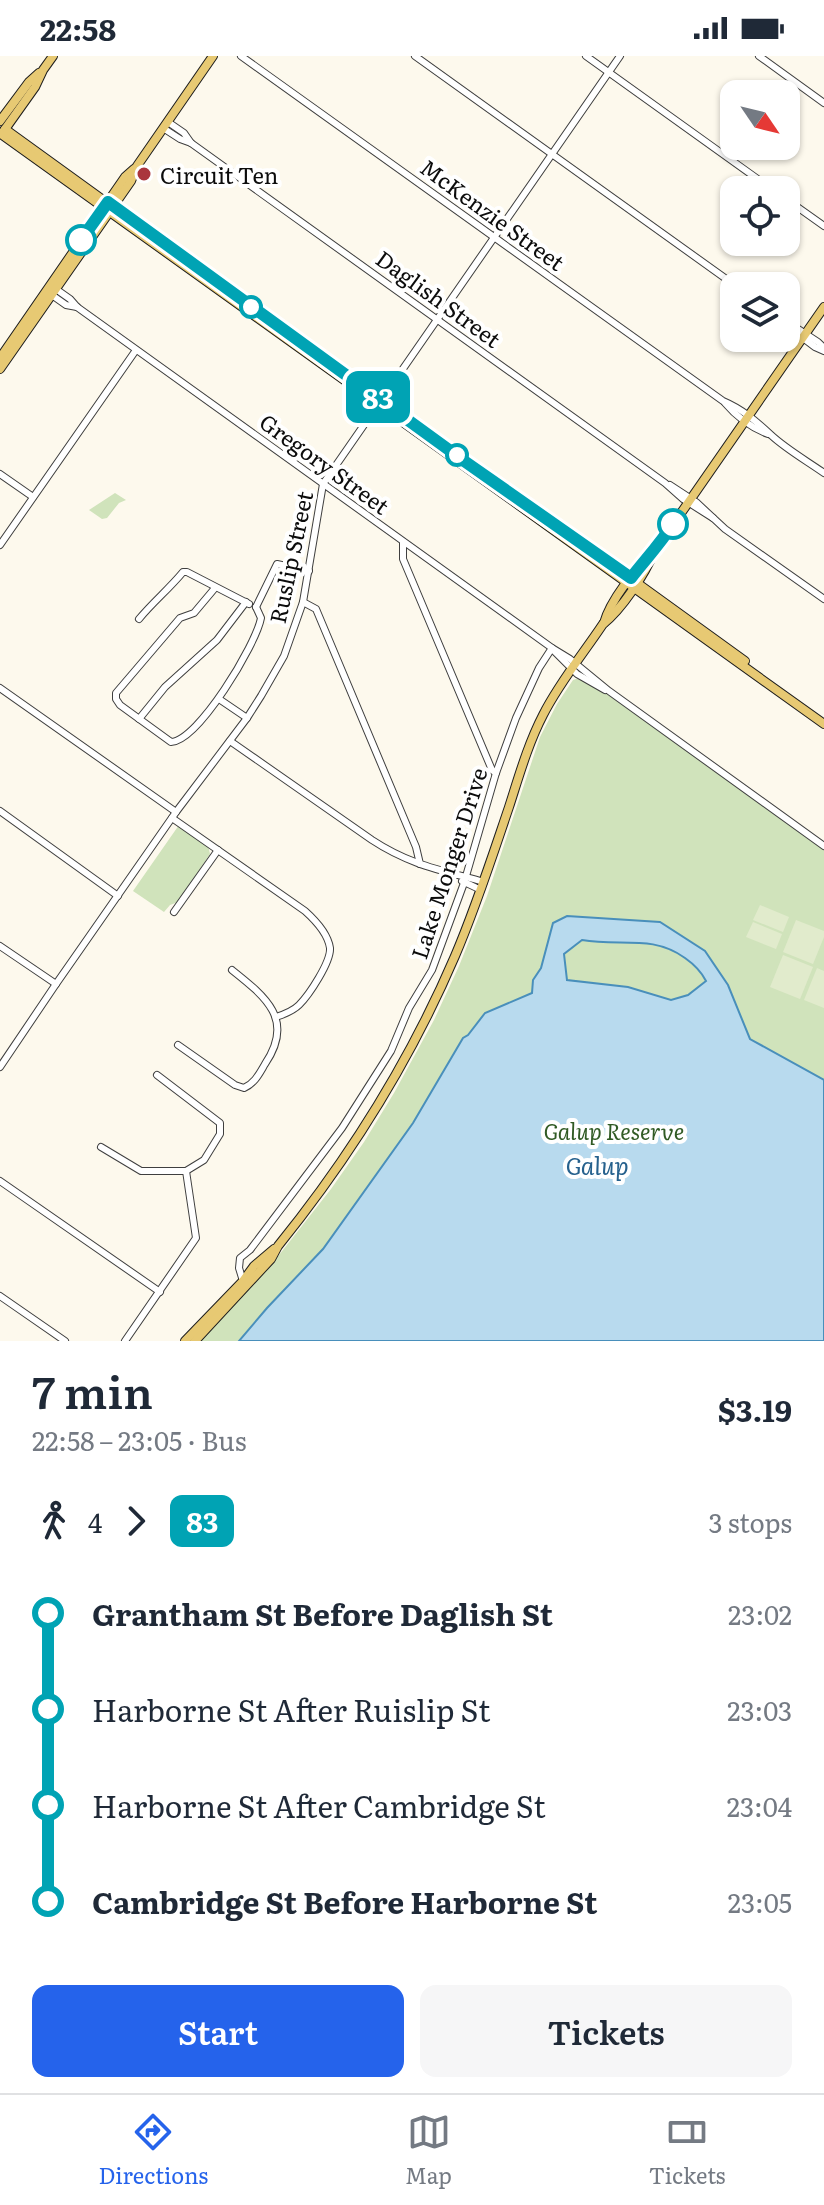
<!DOCTYPE html>
<html lang="en">
<head>
<meta charset="utf-8">
<style>
  body { margin:0; font-family:Literata,serif; background:#f6f6f7; color:#1f2937; height:100vh; display:flex; flex-direction:column; font-size:30px; white-space:nowrap }
  * { box-sizing:border-box; margin:0 }
  p { font-size:26px; color:#747a83 }
  .icon { flex:none; width:44px; height:44px; fill:none; stroke:currentColor; stroke-width:2; stroke-linecap:round; stroke-linejoin:round }
  .map { position:relative; height:1285px; overflow:hidden }
  .panel { display:flex; flex-direction:column; background:#fff; flex:1 }
  .panel>* { flex:none }
  .badge { padding:0 16px; border-radius:12px; font-size:28px; line-height:52px }
  .needle { width:52px; rotate:125deg }
  .buttons { position:absolute; left:720px; top:24px; display:grid; gap:16px }
  .buttons a { display:grid; place-items:center; width:80px; height:80px; border-radius:16px; background:#fff; box-shadow:0 2px 6px #0004; font-size:40px }
  .map>.badge { position:absolute; translate:-50% -50%; box-shadow:0 0 0 4px #fff }
  .legs { display:flex; align-items:center; gap:12px; height:88px; padding:0 32px; font-size:26px }
  .legs p { margin-inline-start:auto }
  .head { display:flex; align-items:center; justify-content:space-between; height:136px; padding:0 32px }
  h1 { font-size:44px; font-weight:600; line-height:60px }
  .button { display:flex; gap:16px; margin-top:auto; padding:16px 32px }
  .button a { flex:1; height:92px; border-radius:16px; background:#2563eb; color:#fff; font-size:32px; font-weight:600; line-height:92px; text-align:center }
  .button a+a { background:#f6f6f7; color:#1f2937 }
  ul { padding:0 32px; list-style:none }
  li { display:flex; align-items:center; gap:28px; height:96px; font-size:30px }
  li i { display:grid; place-items:center; width:12px; height:100%; margin:0 10px; background:currentColor }
  li i::after { content:''; width:20px; height:20px; margin:-10px; border:6px solid; border-radius:50%; background:#fff }
  li p { margin-inline-start:auto }
  li:first-child i { background:linear-gradient(#0000 50%,currentColor 0) }
  li:last-child i { background:linear-gradient(currentColor 50%,#0000 0) }
  .status { display:flex; justify-content:space-between; align-items:center; height:56px; padding:0 40px; background:#fff; direction:ltr }
  .status svg { height:22px; fill:currentColor }
  .dock { display:flex; justify-content:space-around; align-items:center; height:112px; border-top:2px solid #e0e1e3; background:#fff; font-size:22px; color:#747a83 }
  .dock a { display:grid; justify-items:center; gap:4px }
  .dock .current { color:#2563eb }
  .map>svg:first-child { display:block }
  .green { fill:#d0e3bb }
  .pitch { fill:#e1ebcc }
  .water { fill:#b8daee; stroke:#498fbb; stroke-width:2; fill-rule:evenodd }
  .lines { fill:none; stroke-linecap:round; stroke-linejoin:round }
  .minor-casing { stroke:#3f3f3f; stroke-width:8 }
  .major-casing { stroke:#1d1d1d; stroke-width:10 }
  .minor { stroke:#fff; stroke-width:6 }
  .major { stroke:#e7c973; stroke-width:8 }
  .line-1-casing { stroke:#fff; stroke-width:18 }
  .line-1 { stroke:#00a3b4; stroke-width:12 }
  .poi-dot { fill:#aa363d; stroke:#fff; stroke-width:3 }
  .stop-1-dot { fill:#fff; stroke:#00a3b4; stroke-width:4 }
  .labels { text-anchor:middle; dominant-baseline:central; stroke-width:8; stroke-linejoin:round; paint-order:stroke }
  .poi-label { font-size:22px; fill:#0c0c0c; stroke:#fff; text-anchor:start }
  .street-label { font-size:22px; fill:#0c0c0c; stroke:#fff }
  .park-label { font-size:22px; font-style:italic; fill:#315b25; stroke:#fff }
  .water-label { font-size:24px; font-style:italic; fill:#26618d; stroke:#fff }
</style>
</head>
<body>
<div class="status"><b>22:58</b><svg viewBox="0 0 49 12"><path d="M0 12V9h3v3zM5 12V6h3v6zM10 12V3h3v9zM15 12V0h3v12zM26 1h20v11H26zM47 4h2v5h-2z"/></svg></div>
<div class="map">
<svg width="824" height="1285" viewBox="0 0 824 1285">
  <rect width="100%" height="100%" fill="#fdf9ed"/>
  <!-- green -->
  <g class="green">
    <polygon points="115,437 126,444 119,447 107,462 102,463 89,454"/>
    <polygon points="576,623 583,623 607,638 824,794 824,1285 199,1285 279,1199 331,1133 364,1086 394,1037 434,964 459,910 487,840 540,681 557,648 573,624"/>
    <polygon points="179,769 208,789 210,798 178,846 170,849 164,856 133,835"/>
  </g>
  <!-- pitch -->
  <g class="pitch">
    <polygon points="760,849 789,861 783,876 753,864"/>
    <polygon points="796,864 824,875 824,881 813,908 783,896"/>
    <polygon points="753,866 782,878 776,893 746,881"/>
    <polygon points="783,899 813,911 800,943 770,931"/>
    <polygon points="817,912 824,915 824,952 804,944"/>
  </g>
  <!-- water -->
  <path class="water" d="M567,860L660,866L705,895L728,929L750,983L824,1024V1285H239L267,1252L323,1193L413,1067L463,982L468,979L485,957L532,937L533,924L541,912L553,867ZM582,884C620,891 652,878 685,902C695,909 701,915 706,925L688,939L671,944L628,931L567,924L564,898Z"/>
  <g class="lines">
    <defs>
      <g id="minor">
        <path d="M241,0L723,345C742,353 756,365 771,379C786,393 807,405 824,417"/>
        <polyline points="415,0 736,230"/>
        <polyline points="586,0 773,134"/>
        <polyline points="759,0 824,47"/>
        <polyline points="168,66 184,77 191,87 665,427 683,443 713,462"/>
        <polyline points="163,72 180,83 191,87"/>
        <polyline points="786,143 824,170"/>
        <polyline points="53,231 70,243 77,251 552,592 570,603 609,635 824,790"/>
        <polyline points="49,237 66,249 77,251"/>
        <polyline points="786,265 818,286 824,292"/>
        <polyline points="786,269 815,291 824,295"/>
        <path d="M725,347C736,360 752,372 768,378"/>
        <polyline points="0,418 33,441"/>
        <polyline points="670,429 696,446 725,473 824,543"/>
        <polyline points="403,486 403,503 492,714 496,717"/>
        <polyline points="0,489 136,294"/>
        <path d="M215,532L194,557L180,562L116,637V643L120,649L171,686C198,685 256,589 261,562L256,551"/>
        <polyline points="303,546 316,553 416,791 420,808"/>
        <polyline points="256,551 277,508 309,515"/>
        <path d="M139,563C153,546 169,533 183,516H187L249,548"/>
        <polyline points="554,595 577,618 605,634"/>
        <polyline points="0,632 176,756"/>
        <polyline points="219,643 247,662"/>
        <polyline points="139,663 165,631 217,584 246,546"/>
        <path d="M230,685L372,784C410,809 441,814 484,826"/>
        <polyline points="0,755 118,840"/>
        <path d="M172,762L305,855C315,864 328,878 330,892C331,906 309,939 299,949C293,955 285,958 276,961"/>
        <polyline points="462,825 481,834"/>
        <polyline points="174,856 218,794"/>
        <polyline points="0,890 56,928"/>
        <path d="M178,989L235,1029L244,1032C255,1027 259,1018 265,1008C295,964 266,941 232,914"/>
        <polyline points="0,1011 56,928 176,756 247,662 261,640 284,600 303,546 323,428 620,0"/>
        <polyline points="101,1091 141,1115 186,1115 204,1104 220,1078 220,1067 157,1019"/>
        <polyline points="0,1125 160,1236"/>
        <polyline points="243,1225 239,1212 240,1202 250,1194 342,1072 391,995 409,952 432,914 464,827 496,717 516,662 539,612 552,592"/>
        <polyline points="0,1240 65,1285"/>
        <polyline points="125,1285 196,1182 186,1115"/>
      </g>
      <g id="major">
        <polyline points="0,65 29,26 39,17"/>
        <polyline points="5,73 222,230"/>
        <polyline points="3,76 35,31 43,14 53,0"/>
        <polyline points="1,78 824,668"/>
        <polyline points="291,280 462,403"/>
        <polyline points="0,302 125,121 134,113"/>
        <polyline points="0,313 131,125 137,110 213,0"/>
        <polyline points="538,458 622,516 745,605"/>
        <path d="M604,567C610,545 636,511 654,496L824,251"/>
        <polyline points="185,1285 243,1225 254,1210 274,1193"/>
        <path d="M195,1285L271,1203L278,1190C350,1101 410,1005 455,900C476,851 492,801 509,751C519,720 528,688 543,659C559,627 583,598 603,568C622,553 645,518 654,496"/>
      </g>
    </defs>
    <!-- minor casing -->
    <use href="#minor" class="minor-casing"/>
    <!-- major casing -->
    <use href="#major" class="major-casing"/>
    <!-- minor -->
    <use href="#minor" class="minor"/>
    <!-- major -->
    <use href="#major" class="major"/>
  </g>
  <g class="lines">
    <defs>
      <path id="line-1" d="M81,184L108,146L467,407L631,522C645,504 660,488 673,468"/>
    </defs>
    <!-- line-1 casing -->
    <use href="#line-1" class="line-1-casing"/>
    <!-- line-1 -->
    <use href="#line-1" class="line-1"/>
  </g>
  <!-- markers -->
  <circle class="poi-dot" cx="144" cy="118" r="8"/>
  <g class="stop-1-dot">
    <circle cx="81" cy="184" r="14"/>
    <circle cx="251" cy="251" r="10"/>
    <circle cx="457" cy="399" r="10"/>
    <circle cx="673" cy="468" r="14"/>
  </g>
  <g class="labels">
    <!-- poi labels -->
    <g class="poi-label">
      <text x="160" y="118">Circuit Ten</text>
    </g>
    <!-- street labels -->
    <g class="street-label">
      <text transform="translate(493 158) rotate(36)">McKenzie Street</text>
      <text transform="translate(439 242) rotate(36)">Daglish Street</text>
      <text transform="translate(325 407) rotate(36)">Gregory Street</text>
      <text transform="translate(290 501) rotate(-78)">Ruslip Street</text>
      <text transform="translate(448 807) rotate(-72)">Lake Monger Drive</text>
    </g>
    <!-- park labels -->
    <g class="park-label">
      <text x="614" y="1074">Galup Reserve</text>
    </g>
    <!-- water labels -->
    <g class="water-label">
      <text x="597" y="1108">Galup</text>
    </g>
  </g>
</svg>
<div class="buttons">
<a><svg class="needle" viewBox="-14 -14 28 28"><path d="M0-13l5 13h-10z" fill="#e53935"/><path d="M0 13l5-13h-10z" fill="#747a83"/></svg></a>
<a><svg class="icon" aria-label="locate" viewBox="0 0 24 24"><circle cx="12" cy="12" r="6"/><path d="M12 2v4M12 18v4M2 12h4M18 12h4"/></svg></a>
<a><svg class="icon" aria-label="layers" viewBox="0 0 24 24"><path d="M12 4l9 5-9 5-9-5zM3 14l9 5 9-5"/></svg></a>
</div>
<b class="badge" style="left:378px;top:341px;background:#00a3b4;color:#fff">83</b>
</div>
<section class="panel">
<div class="head"><div><h1>7 min</h1><p>22:58 – 23:05 · Bus</p></div><b>$3.19</b></div>
<div class="legs"><svg class="icon" aria-label="walk" viewBox="0 0 24 24"><circle cx="13" cy="4" r="2"/><path d="M13 8l-2 6 4 7M11 14l-3 7M7 12l3-4h3l4 4"/></svg>4<svg class="icon" aria-label="forward" viewBox="0 0 24 24"><path d="M9 5l7 7-7 7"/></svg><b class="badge" style="background:#00a3b4;color:#fff">83</b><p>3 stops</p></div>
<ul>
<li><i style="color:#00a3b4"></i><b>Grantham St Before Daglish St</b><p>23:02</p></li>
<li><i style="color:#00a3b4"></i><span>Harborne St After Ruislip St</span><p>23:03</p></li>
<li><i style="color:#00a3b4"></i><span>Harborne St After Cambridge St</span><p>23:04</p></li>
<li><i style="color:#00a3b4"></i><b>Cambridge St Before Harborne St</b><p>23:05</p></li>
</ul>
<div class="button"><a>Start</a><a>Tickets</a></div>
</section>
<nav class="dock">
<a class="current"><svg class="icon" aria-label="directions" viewBox="0 0 24 24"><path d="M12 3l9 9-9 9-9-9zM9 14v-3h6M13 9l2 2-2 2"/></svg>Directions</a>
<a><svg class="icon" aria-label="map" viewBox="0 0 24 24"><path d="M3 6l6-2 6 2 6-2v14l-6 2-6-2-6 2zM9 4v14M15 6v14"/></svg>Map</a>
<a><svg class="icon" aria-label="tickets" viewBox="0 0 24 24"><path d="M3 7h18v10H3zM15 7v10"/></svg>Tickets</a>
</nav>
</body>
</html>
